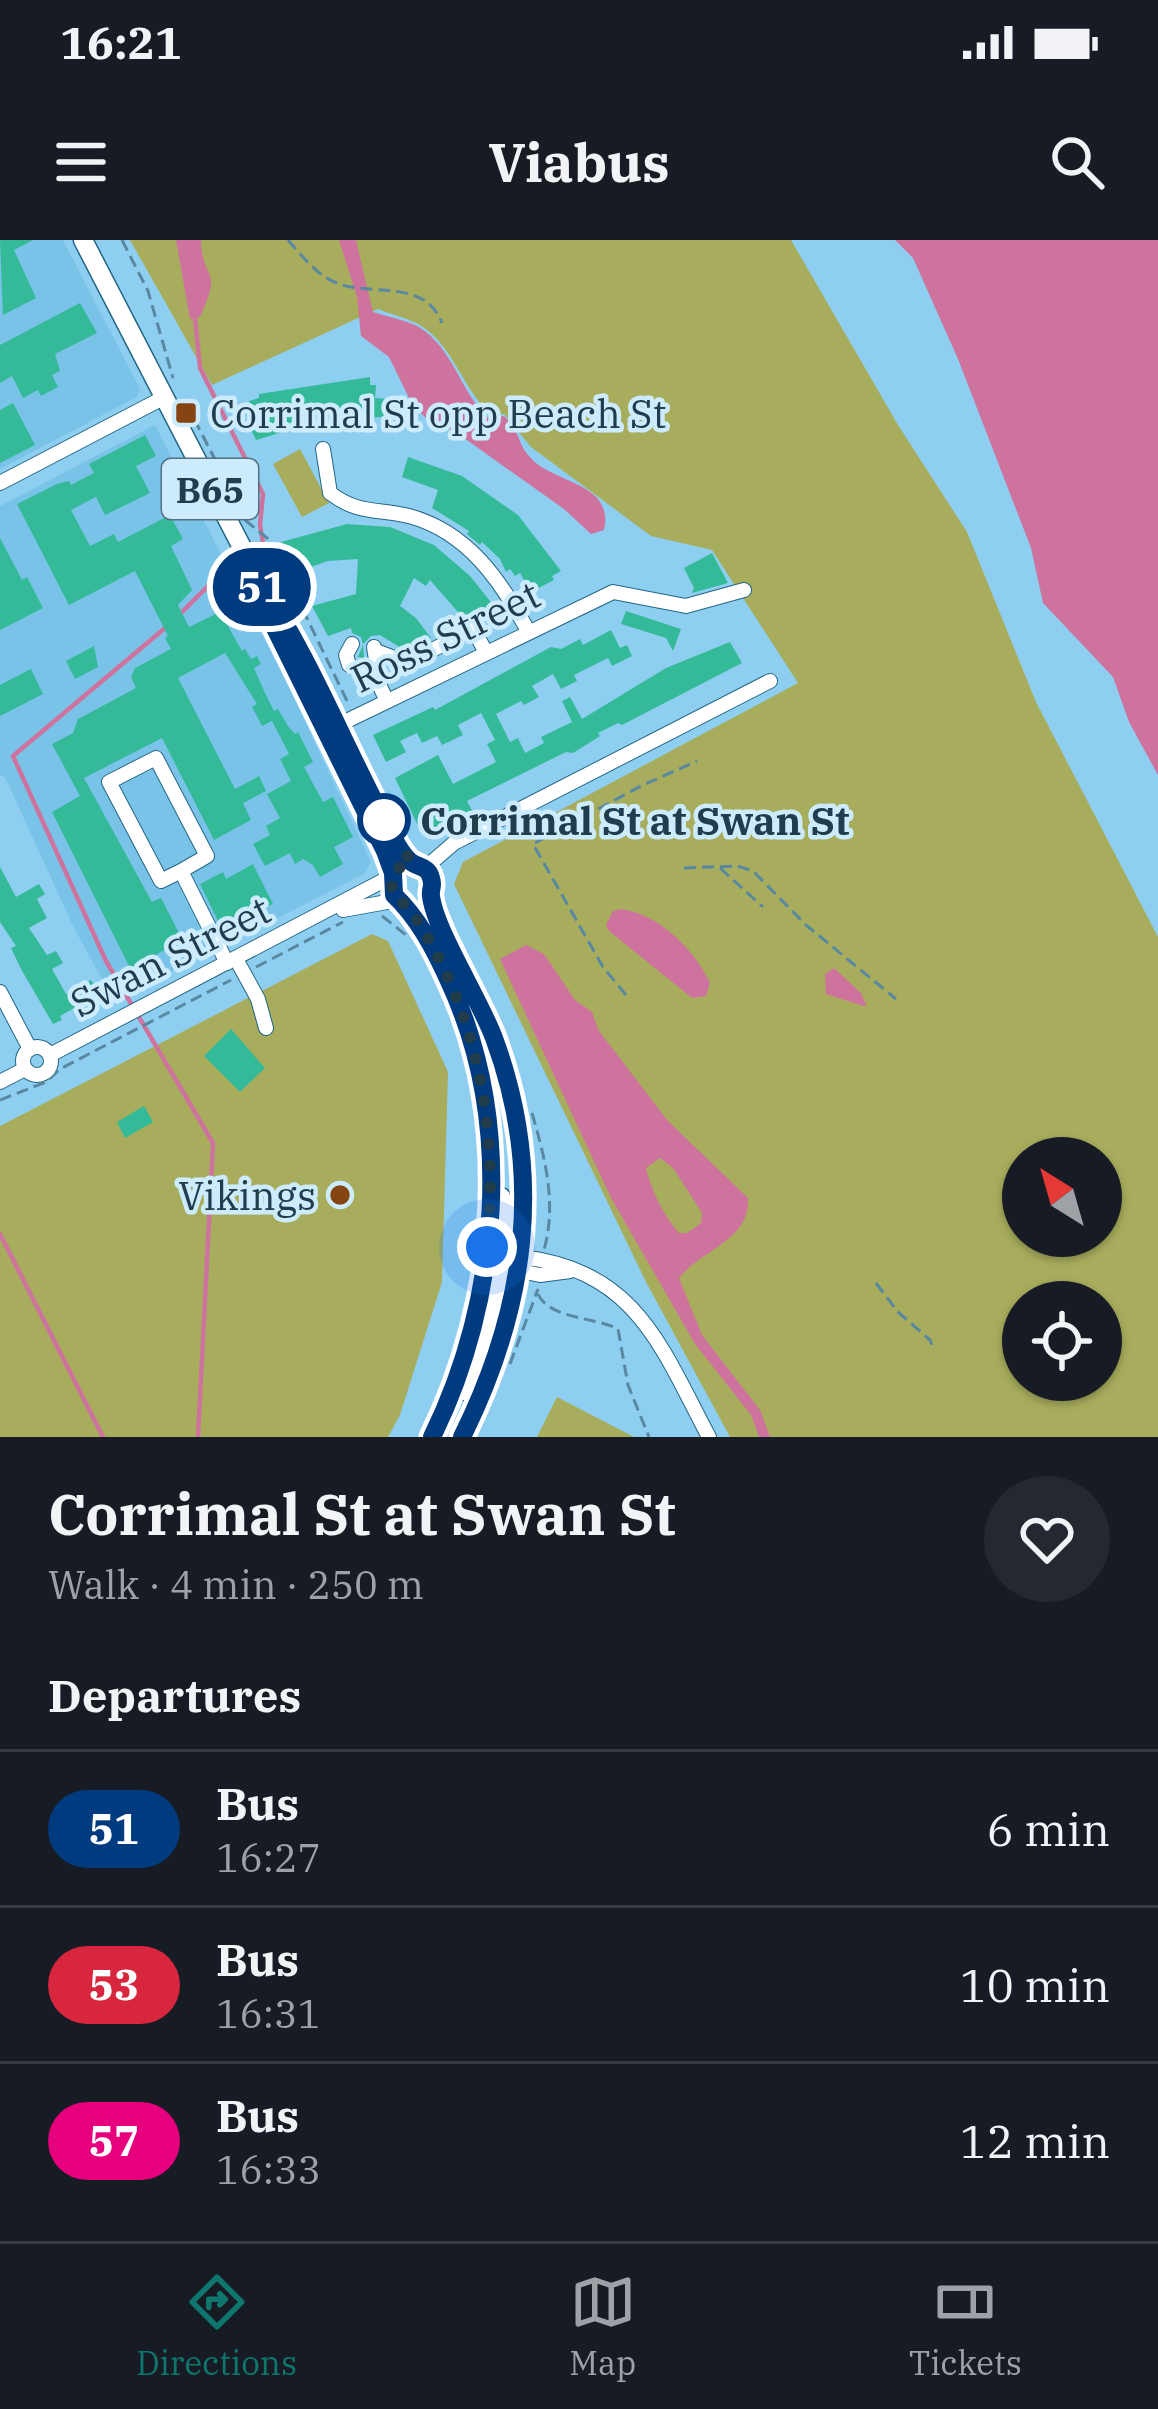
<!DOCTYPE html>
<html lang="en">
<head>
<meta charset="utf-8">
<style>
  body { margin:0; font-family:"IBM Plex Serif",serif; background:#242831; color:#f1f3f6; height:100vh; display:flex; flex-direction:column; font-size:45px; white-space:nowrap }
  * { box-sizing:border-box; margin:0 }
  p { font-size:39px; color:#9ea1a6 }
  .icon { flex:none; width:66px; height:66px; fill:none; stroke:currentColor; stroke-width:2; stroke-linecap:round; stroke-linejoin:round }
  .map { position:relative; height:1197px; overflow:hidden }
  .panel { display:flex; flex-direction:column; background:#171b24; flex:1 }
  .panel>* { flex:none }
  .badge { padding:0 24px; border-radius:39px; font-size:42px; line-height:78px }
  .needle { width:78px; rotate:323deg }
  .tools { position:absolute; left:1002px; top:897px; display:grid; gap:24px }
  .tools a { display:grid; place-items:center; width:120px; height:120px; border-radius:50%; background:#171b24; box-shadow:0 3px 9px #0004; font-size:60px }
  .you { position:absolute; width:60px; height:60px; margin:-30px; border:9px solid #fff; border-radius:50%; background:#1a73e8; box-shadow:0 0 0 18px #1a73e833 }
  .map>.badge { position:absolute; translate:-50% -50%; box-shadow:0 0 0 6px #fff }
  h2 { padding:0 48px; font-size:45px; line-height:108px }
  .round { display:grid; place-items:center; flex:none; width:126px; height:126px; border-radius:63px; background:#242831 }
  .head { display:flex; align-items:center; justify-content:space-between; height:204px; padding:0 48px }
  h1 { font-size:57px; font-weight:700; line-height:90px }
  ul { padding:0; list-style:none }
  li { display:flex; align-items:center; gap:36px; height:156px; padding:0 48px; border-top:3px solid #363941 }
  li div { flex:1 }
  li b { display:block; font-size:45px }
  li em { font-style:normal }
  li .badge { min-width:132px; font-weight:700; text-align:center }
  .status { display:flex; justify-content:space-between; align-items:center; height:84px; padding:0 60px; background:#171b24; direction:ltr }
  .status svg { height:33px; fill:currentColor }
  header { display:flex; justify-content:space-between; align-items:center; height:156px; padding:0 48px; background:#171b24; font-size:54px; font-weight:700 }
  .dock { display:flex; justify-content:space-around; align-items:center; height:168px; border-top:3px solid #363941; background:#171b24; font-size:33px; color:#9ea1a6 }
  .dock a { display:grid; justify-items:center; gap:6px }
  .dock .selected { color:#0f766e }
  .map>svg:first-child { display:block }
  .built { fill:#79c3e9 }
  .green { fill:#a8ad5d; fill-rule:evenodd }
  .water { fill:#ce739d; fill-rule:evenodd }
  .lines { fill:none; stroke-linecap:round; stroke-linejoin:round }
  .stream { stroke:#ce739d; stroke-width:4.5 }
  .building { fill:#34ba98 }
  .minor-casing { stroke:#236684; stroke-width:16 }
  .major-casing { stroke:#236684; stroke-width:21 }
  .path { stroke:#5988a0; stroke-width:3; stroke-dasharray:12 6; stroke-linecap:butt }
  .minor { stroke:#fff; stroke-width:14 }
  .major { stroke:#fff; stroke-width:18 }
  .line-casing { stroke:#fff; stroke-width:27 }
  .line { stroke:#003b80; stroke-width:18 }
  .walk { stroke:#213c4a; stroke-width:12; stroke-dasharray:0 21.6 }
  .poi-dot { fill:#864413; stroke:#ccebfd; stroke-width:4.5 }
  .stop-dot { fill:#fff; stroke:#003b80; stroke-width:6 }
  .labels { text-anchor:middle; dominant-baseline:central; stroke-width:9; stroke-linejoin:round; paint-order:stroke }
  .shield { fill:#ccebfd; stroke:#547080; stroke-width:3 }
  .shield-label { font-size:36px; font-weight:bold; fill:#213c4a }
  .poi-label { font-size:39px; fill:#213c4a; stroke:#ccebfd; text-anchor:start }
  .street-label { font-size:39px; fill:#213c4a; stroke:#ccebfd }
  .stop-label { font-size:39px; font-weight:bold; fill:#213c4a; stroke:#ccebfd; text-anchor:start }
</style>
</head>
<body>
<div class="status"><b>16:21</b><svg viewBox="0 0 49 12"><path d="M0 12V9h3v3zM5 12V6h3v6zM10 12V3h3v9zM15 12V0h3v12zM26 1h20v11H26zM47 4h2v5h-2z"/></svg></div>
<header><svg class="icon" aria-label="menu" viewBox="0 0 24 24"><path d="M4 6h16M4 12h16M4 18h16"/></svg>Viabus<svg class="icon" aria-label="search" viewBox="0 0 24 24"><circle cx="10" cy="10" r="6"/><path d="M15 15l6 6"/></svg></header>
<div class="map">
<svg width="1158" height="1197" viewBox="0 0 1158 1197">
  <rect width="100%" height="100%" fill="#8ecff1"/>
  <!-- built -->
  <g class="built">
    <polygon points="0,0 63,0 140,149 137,157 0,229"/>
    <polygon points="155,185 287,443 371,622 364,634 114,761 73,686 5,537 0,535 0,266"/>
  </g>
  <!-- green -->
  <g class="green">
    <path d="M130,0H791L898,185L967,292L1036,462L1158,697V1197H730L646,1042L454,644L463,622L798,443L712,310L651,296L531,207L504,174H490C461,147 452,101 416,83C404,77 390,74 378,69L212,145ZM1023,918H1101V996H1023ZM1023,1062H1101V1140H1023Z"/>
    <polygon points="300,209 329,263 302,277 273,224"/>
    <polygon points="372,694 388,701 448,832 442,1042 400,1175 388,1197 0,1197 0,886"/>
    <polygon points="557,1157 634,1197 537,1197"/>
  </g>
  <!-- water -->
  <g class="water">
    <path d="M176,0H201C202,43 224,25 200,77L190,79Z"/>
    <path d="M339,0H356L373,72C388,77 406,80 419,87C453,108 460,151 488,178L504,176C521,192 517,203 529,216C551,244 615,241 604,290L591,294L564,269L457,193L425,177L412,164L389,117L361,96L357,57Z"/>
    <polygon points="895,0 1158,0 1158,535 1129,482 1113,437 1043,363 1031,308 958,119 913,18"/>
    <path d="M621,669C659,674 694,709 710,743L706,756L692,758L609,691L606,685L613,671Z"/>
    <path d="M526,705L544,714L575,760L592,772L599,791L668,881L748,958C751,1000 701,1010 679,1038L702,1095L760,1170L770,1197H759L751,1175L695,1104L611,958L500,719ZM660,918L673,928L702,973L701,983L687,993H679C664,976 651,950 646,928Z"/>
    <polygon points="834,728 861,753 867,767 826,754 825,734"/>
  </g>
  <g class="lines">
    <!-- stream -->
    <g class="stream">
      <polyline points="195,78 200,128 263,254 260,285 263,303 258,308"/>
      <polyline points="178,376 229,325"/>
      <polyline points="165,388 13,516 106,721 213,903 198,1197"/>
      <polyline points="0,994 103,1197"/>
    </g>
  </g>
  <!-- building -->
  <g class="building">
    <polygon points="0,0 33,0 14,10 36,58 3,75"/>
    <polygon points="80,63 97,93 55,114 60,131 52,135 58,147 41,156 38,150 23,158 12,136 0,143 0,105"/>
    <polygon points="370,137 370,145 376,145 375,158 387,159 384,177 338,178 338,183 323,185 322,180 256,200 248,184 257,181 249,161 259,158 259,154"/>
    <polygon points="13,163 35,205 0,223 0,170"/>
    <polygon points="145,195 156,216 136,226 150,253 105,275 96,257 71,270 90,306 114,294 118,302 170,275 183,299 171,306 192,350 178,365 189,387 220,372 242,411 245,409 251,419 257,416 261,424 254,428 265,453 274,471 278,469 288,486 295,494 298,492 313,522 304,527 323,562 333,557 353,597 334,607 343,624 320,637 313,625 303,619 295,624 290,613 265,626 253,604 270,595 266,586 280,578 267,554 291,541 280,519 289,514 272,481 262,486 252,467 257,464 225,413 178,438 235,549 259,536 266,551 243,563 251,580 214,600 162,498 84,538 152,662 161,658 182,699 131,730 52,572 80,556 52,504 73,493 78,479 136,448 131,437 135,428 171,409 165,398 168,396 135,331 69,365 17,264 57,244 69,241 71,245 94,233 89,224"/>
    <polygon points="408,217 462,236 518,275 561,331 552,336 554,340 531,352 520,333 515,336 510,329 506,332 500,319 482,302 480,305 467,294 469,291 432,268 438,250 402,237"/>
    <polygon points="347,284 390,287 434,305 470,336 498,371 480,380 465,380 430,340 426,346 414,338 400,366 416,378 431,398 406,411 380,395 371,396 363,404 364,418 358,417 363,405 361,397 352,393 351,388 328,396 312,366 356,354 358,319 328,321 296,332 281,302"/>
    <polygon points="0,298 22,340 27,337 43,368 0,390"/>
    <polygon points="712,313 728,343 692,353 694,348 684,328"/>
    <polygon points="626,371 681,389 673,411 666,398 621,384"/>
    <polygon points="611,390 620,408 627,405 632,416 612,426 608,418 574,435 577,441 561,449 553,434 532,446 539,457 524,465 521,461 496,474 510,502 518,498 525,513 544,503 541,497 572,482 562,461 570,457 582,479 666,428 730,402 742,423 622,485 618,483 598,493 600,496 573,513 566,512 467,561 474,574 464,579 462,575 422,594 395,538 438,515 453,544 496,522 487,504 495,500 481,473 458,485 463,495 442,505 437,496 422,503 417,493 400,501 406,512 386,522 373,495 433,467 435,470 551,407 561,409 580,399 583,405"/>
    <polygon points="94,406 98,427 75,439 66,421"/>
    <polygon points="31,429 43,454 0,476 0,445"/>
    <polygon points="253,624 273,664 221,687 200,644 223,632 226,639"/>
    <polygon points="0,627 16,657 39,644 45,654 37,659 47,678 29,688 47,715 56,711 63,723 52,729 66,754 91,740 99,754 60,776 62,780 53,784 21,729 11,708 16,706 0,682"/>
    <polygon points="231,789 265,828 240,852 204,816"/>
    <polygon points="144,866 153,882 125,898 117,882"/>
  </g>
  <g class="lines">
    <defs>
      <g id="minor">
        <path d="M323,209L330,253C359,275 377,268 409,276C468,292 501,341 528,391"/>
        <polyline points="0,243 163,158"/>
        <polyline points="352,404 346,415 349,425 362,432 371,428"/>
        <polyline points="374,407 376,420 371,428 387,461"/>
        <polyline points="376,411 407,423 473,389 486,412"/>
        <polyline points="330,489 613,352 686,366 744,350"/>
        <polyline points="425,628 454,603 770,441"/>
        <polyline points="181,631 207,616 156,518 109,542 161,641 181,631 227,723"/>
        <polyline points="343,670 398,660"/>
        <polyline points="236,719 258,759 266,788"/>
        <polyline points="0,752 30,809"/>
        <circle cx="37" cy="821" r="14"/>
        <polyline points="50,815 392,636"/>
        <polyline points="0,842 25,829"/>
        <path d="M522,1017C637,1031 661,1107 709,1197"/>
        <polyline points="520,1031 540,1035 570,1031"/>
      </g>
      <g id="major">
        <polyline points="83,0 264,350"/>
        <path d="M258,341L273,384L385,611L393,633V655C418,678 433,708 448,739C514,880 501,1060 432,1197"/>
        <polyline points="320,453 387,587 412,623"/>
        <path d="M400,626L416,624L431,637C435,690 470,739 490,789C547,928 527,1066 462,1197"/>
        <polyline points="501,957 506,1007 520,1031"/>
        <polyline points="465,1151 485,1100 499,1042 507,1029 522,1017"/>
      </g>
    </defs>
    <!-- minor casing -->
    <use href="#minor" class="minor-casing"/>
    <!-- major casing -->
    <use href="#major" class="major-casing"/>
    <!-- path -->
    <g class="path">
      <polyline points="122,0 148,51 173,138"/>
      <path d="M288,0C302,16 318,37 339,44C374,56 425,39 442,83"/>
      <polyline points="186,163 225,239"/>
      <polyline points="245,280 267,298 275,312 348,463"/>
      <polyline points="684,628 737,626 753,631 806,685 896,759"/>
      <polyline points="720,628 763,667"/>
      <polyline points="382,676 406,695"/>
      <polyline points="256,727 343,682"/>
      <polyline points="626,755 603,727 533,604 641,546 697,521"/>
      <polyline points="0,860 46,842 60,829 231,740"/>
      <path d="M532,873C545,918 557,963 544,1010"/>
      <polyline points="876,1043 898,1072 930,1100 933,1108"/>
      <path d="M538,1054C549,1079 595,1077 618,1089L628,1145L649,1197"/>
      <polyline points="510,1124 538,1049"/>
    </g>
    <!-- minor -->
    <use href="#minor" class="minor"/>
    <!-- major -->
    <use href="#major" class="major"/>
  </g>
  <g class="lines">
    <defs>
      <path id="line" d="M432,1197C500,1059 515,881 448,739C434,708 418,678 394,655L393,633L385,611L273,384L258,340C309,416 343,503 386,584C392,595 400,614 411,622C419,628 428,626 431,638C434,648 430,647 431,656C435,690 480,760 494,798C545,936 526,1068 462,1197"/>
    </defs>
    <!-- line casing -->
    <use href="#line" class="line-casing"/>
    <!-- line -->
    <use href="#line" class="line"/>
    <!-- walk -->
    <path class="walk" d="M384,580L412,623L396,629L391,649C396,658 403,662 409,669C420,683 430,701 438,717C484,807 497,908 487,1007"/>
  </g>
  <!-- markers -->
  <g class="poi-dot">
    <rect x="174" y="161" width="24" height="24" rx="6"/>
    <circle cx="340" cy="955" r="12"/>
  </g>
  <circle class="stop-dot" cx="384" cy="580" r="24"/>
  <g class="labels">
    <!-- shield labels -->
    <rect class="shield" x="162" y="219" width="96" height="60" rx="9"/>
    <g class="shield-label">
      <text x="210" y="249">B65</text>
    </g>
    <!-- poi labels -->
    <g class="poi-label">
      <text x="210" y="173">Corrimal St opp Beach St</text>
      <text x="316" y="955" text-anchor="end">Vikings</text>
    </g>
    <!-- street labels -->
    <g class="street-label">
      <text transform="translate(445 396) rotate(-26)">Ross Street</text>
      <text transform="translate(170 716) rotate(-27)">Swan Street</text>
    </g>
    <!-- stop labels -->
    <g class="stop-label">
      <text x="420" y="580">Corrimal St at Swan St</text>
    </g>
  </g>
</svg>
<div class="tools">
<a><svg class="needle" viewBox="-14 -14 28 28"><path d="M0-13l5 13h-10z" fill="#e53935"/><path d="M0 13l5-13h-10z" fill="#9ea1a6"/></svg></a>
<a><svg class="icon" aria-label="locate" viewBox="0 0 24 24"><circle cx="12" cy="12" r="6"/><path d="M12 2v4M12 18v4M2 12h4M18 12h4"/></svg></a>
</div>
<div class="you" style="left:487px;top:1007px"></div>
<b class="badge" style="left:262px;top:347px;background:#003b80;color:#fff">51</b>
</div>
<section class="panel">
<div class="head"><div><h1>Corrimal St at Swan St</h1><p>Walk · 4 min · 250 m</p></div><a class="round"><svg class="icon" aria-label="heart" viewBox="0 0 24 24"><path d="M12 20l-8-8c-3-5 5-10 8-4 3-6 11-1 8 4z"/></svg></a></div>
<h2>Departures</h2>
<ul>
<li><span class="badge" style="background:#003b80;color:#fff">51</span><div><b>Bus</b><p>16:27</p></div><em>6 min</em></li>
<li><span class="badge" style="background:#d7263d;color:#fff">53</span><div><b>Bus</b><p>16:31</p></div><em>10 min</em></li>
<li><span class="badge" style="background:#e6007e;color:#fff">57</span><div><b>Bus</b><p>16:33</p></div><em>12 min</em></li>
</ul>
</section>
<nav class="dock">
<a class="selected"><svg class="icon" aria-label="directions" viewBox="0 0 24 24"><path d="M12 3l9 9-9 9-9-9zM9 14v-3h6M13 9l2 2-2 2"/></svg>Directions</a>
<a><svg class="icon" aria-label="map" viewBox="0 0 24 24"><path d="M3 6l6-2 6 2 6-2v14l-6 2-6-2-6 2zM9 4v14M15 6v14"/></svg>Map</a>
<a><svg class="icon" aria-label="tickets" viewBox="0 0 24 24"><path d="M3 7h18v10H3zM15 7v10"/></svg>Tickets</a>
</nav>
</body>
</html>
